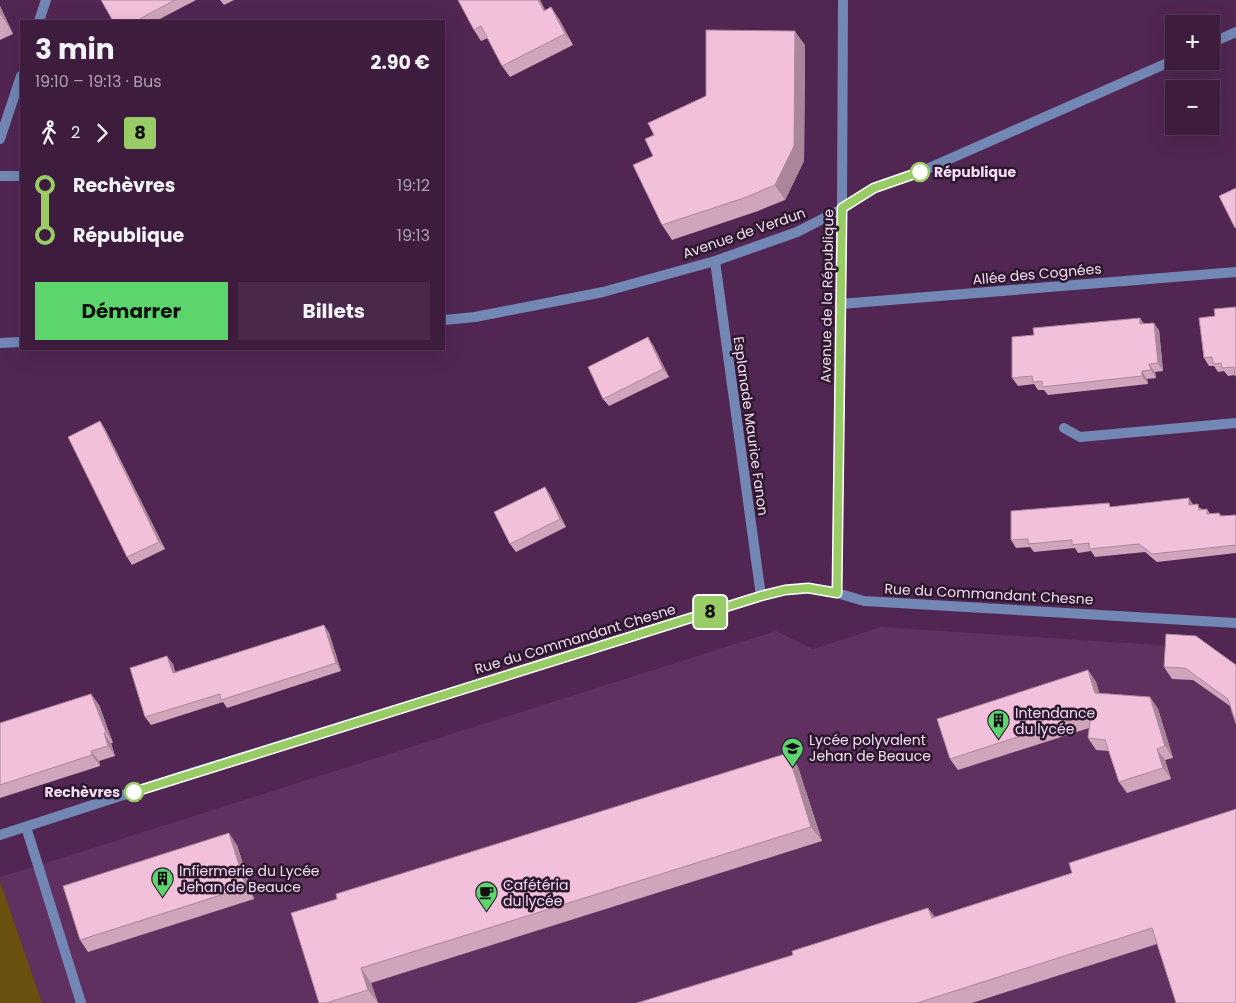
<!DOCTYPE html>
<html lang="fr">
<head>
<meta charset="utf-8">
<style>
  body { margin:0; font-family:Poppins,sans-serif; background:#482949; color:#f1f3f6; height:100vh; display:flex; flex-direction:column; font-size:19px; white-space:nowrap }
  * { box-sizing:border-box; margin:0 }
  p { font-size:16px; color:#ada1b0 }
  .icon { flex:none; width:28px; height:28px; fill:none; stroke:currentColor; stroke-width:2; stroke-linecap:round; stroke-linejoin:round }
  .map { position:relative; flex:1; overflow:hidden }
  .side { position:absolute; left:20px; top:20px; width:425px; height:330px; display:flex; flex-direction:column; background:#3d1c3e; border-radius:0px; box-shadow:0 5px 20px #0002,0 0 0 1px #563a58 }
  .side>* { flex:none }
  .badge { padding:0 10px; border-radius:4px; font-size:18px; line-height:32px }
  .controls { position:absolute; left:1165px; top:15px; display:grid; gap:10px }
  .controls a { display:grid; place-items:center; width:55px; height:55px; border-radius:0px; background:#3d1c3e; box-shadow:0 5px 20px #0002,0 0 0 1px #563a58; font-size:25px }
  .map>.badge { position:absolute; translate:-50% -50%; box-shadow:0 0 0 2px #fff }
  .legs { display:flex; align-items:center; gap:8px; height:55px; padding:0 15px; font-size:16px }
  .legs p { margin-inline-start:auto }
  .summary { display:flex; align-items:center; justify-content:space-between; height:85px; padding:0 15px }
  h1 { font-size:28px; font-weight:700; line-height:38px }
  .primary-button { display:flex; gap:10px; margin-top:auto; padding:10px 15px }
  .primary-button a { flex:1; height:58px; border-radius:0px; background:#5cd56d; color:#111; font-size:20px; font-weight:700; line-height:58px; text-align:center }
  .primary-button a+a { background:#482949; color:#f1f3f6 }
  ul { padding:0 15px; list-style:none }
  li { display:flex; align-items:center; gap:18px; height:50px; font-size:19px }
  li i { display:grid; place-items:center; width:8px; height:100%; margin:0 6px; background:currentColor }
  li i::after { content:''; width:12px; height:12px; margin:-6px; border:4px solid; border-radius:50%; background:#3d1c3e }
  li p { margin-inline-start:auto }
  li:first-child i { background:linear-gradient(#0000 50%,currentColor 0) }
  li:last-child i { background:linear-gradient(currentColor 50%,#0000 0) }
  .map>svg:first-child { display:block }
  .built { fill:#603061 }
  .green { fill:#69500e }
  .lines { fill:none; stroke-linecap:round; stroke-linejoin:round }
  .service { stroke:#7387b5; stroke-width:10 }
  .minor { stroke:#7387b5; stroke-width:10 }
  .tertiary { stroke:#7387b5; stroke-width:10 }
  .wall { fill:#d0a5bb }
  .shaded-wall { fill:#a98699 }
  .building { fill:#f2c0da; stroke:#a98699 }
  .line-1-casing { stroke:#fff; stroke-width:11 }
  .line-1 { stroke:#9c6; stroke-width:8 }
  .stop-1-dot { fill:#fff; stroke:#9c6; stroke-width:2.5 }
  .labels { text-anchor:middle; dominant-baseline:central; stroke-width:5; stroke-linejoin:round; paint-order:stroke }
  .stop-label { font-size:14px; font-weight:bold; fill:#f6dbf6; stroke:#2c192d; text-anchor:start }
  .street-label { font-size:14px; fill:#f6dbf6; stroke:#2c192d }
  .poi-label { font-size:14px; fill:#f6dbf6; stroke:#2c192d; text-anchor:start }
</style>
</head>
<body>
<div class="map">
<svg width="1236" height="1003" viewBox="0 0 1236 1003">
  <rect width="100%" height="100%" fill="#512653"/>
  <!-- built -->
  <polygon class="built" points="881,627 1204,648 1236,671 1236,1003 42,1003 0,881 0,877 49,862 776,631 813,649"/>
  <!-- green -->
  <polygon class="green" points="0,881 42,1003 0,1003"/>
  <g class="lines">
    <!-- service -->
    <g class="service">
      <polyline points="1064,428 1080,437 1236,423"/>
      <polyline points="26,827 81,1003"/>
    </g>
    <!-- minor -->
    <g class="minor">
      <polyline points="39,21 46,0"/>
      <polyline points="0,139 21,76"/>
      <polyline points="0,176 21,176"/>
      <polyline points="842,209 843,0"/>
      <polyline points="840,304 1236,272"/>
      <polyline points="837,593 864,601 1236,623"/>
    </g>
    <!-- tertiary -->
    <g class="tertiary">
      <polyline points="1211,43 1236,32"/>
      <polyline points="715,261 761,596"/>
      <polyline points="444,320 475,317 603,292 715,261 797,232 842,209 874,188 920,172 1174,60"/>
      <polyline points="0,343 21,342"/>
      <polyline points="0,835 188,774 761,596 785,590 808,588 837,593 842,209"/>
    </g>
  </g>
  <!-- wall -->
  <g class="wall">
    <polygon points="101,0 196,0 156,21 113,21"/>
    <polygon points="220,0 234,0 224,5"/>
    <polygon points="458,0 540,0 545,10 551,7 559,19 573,45 510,77 502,66 488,38 481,41 474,30"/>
    <polygon points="0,6 13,34 0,40"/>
    <polygon points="805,45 804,161 785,200 758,211 672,240 662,225 653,156 706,96"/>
    <polygon points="1236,307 1236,377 1235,375 1228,376 1224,371 1218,372 1214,366 1209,366 1204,358 1215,316"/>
    <polygon points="1140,318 1144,324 1159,330 1163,371 1155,372 1156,378 1147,379 1148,384 1048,395 1044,390 1038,390 1034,384 1018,386 1012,378"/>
    <polygon points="653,345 669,377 609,406 603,399"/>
    <polygon points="100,421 105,429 165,549 132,565 127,557"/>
    <polygon points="545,487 550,495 566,527 516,552 510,544"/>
    <polygon points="1193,504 1202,509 1207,509 1210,514 1219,513 1222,516 1236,515 1236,553 1157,562 1145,552 1095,557 1091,551 1078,553 1075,548 1034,552 1030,547 1016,548 1011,540 1112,507"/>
    <polygon points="324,625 329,633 341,671 227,708 223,702 151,725 145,717 173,664 175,672"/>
    <polygon points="1236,665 1230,706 1193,680 1172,679 1164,667"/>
    <polygon points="1088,670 1096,682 1099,693 1150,697 1158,709 1173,758 1165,760 1171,779 1127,793 1119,782 1109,751 1096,750 1088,738 1089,728 958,770 950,759"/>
    <polygon points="91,694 99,705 113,743 111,743 115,756 99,761 100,766 0,798 0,723"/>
    <polygon points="788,753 798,767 822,841 371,983 378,1003 319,1003 337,899"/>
    <polygon points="1236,809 1157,944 972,1003 637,1003 793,955 928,908 935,917 1072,873"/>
    <polygon points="237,845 254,899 88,952 80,940"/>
  </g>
  <!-- shaded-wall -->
  <g class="shaded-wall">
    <polygon points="538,0 540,0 551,22 544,11"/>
    <polygon points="0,6 13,34 3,18 0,13"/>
    <polygon points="551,7 559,19 573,45 565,34"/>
    <polygon points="795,31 805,45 804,161 785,200 775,185"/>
    <polygon points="1140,318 1145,326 1140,324"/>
    <polygon points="1154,323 1159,330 1163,371 1158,363"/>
    <polygon points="648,337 653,345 669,377 663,369"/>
    <polygon points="1149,364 1155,372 1156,378 1151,370"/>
    <polygon points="1142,371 1147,379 1148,384 1142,376"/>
    <polygon points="100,421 105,429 165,549 159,542"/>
    <polygon points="545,487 550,495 566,527 560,519"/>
    <polygon points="1189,498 1194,506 1189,505"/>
    <polygon points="324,625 329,633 341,671 336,663"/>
    <polygon points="167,656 173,664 178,681 173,673"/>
    <polygon points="1088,670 1096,682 1103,704 1095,693"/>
    <polygon points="91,694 99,705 113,743 106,732"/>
    <polygon points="1150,697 1158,709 1173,758 1165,746"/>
    <polygon points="104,733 111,743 115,756 108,746"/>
    <polygon points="1157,749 1165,760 1171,779 1163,768"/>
    <polygon points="91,751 99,761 100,766 92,755"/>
    <polygon points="788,753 798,767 822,841 811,827"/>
    <polygon points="229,833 237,845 254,899 246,887"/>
    <polygon points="928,908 938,922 932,918"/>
    <polygon points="361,968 371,983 378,1003 368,990"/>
  </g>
  <!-- building -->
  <g class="building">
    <polygon points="101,0 175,0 136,21 113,21"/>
    <polygon points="458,0 538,0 544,11 551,7 565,34 502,66 481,26 474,30"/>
    <polygon points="0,13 3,18 0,20"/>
    <polygon points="706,30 795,31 794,146 775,185 747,197 662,225 633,165 653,156 645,139 654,135 648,123 706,96"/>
    <polygon points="1236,188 1236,227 1235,228 1219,196"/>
    <polygon points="1236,307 1236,375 1235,376 1234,367 1222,368 1221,363 1213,364 1212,357 1204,358 1199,318 1215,316 1214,309"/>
    <polygon points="1140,318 1140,324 1154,323 1158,363 1149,364 1151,370 1142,371 1142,376 1042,387 1042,381 1033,382 1032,376 1012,378 1012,337 1034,335 1033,328"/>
    <polygon points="648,337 663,369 603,399 588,367"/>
    <polygon points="100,421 159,542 127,557 68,437"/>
    <polygon points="545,487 560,519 510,544 494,512"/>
    <polygon points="1189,498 1189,505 1198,504 1199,510 1207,509 1207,514 1219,513 1220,516 1236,515 1236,545 1152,554 1139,544 1089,549 1089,543 1072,545 1072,540 1028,544 1028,539 1011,540 1011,511 1109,503 1110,507"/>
    <polygon points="324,625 336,663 221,700 220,694 145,717 130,668 167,656 173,673"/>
    <polygon points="1166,634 1196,636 1236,665 1236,724 1228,699 1185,668 1164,667"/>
    <polygon points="1088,670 1095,693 1150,697 1165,746 1157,749 1163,768 1119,782 1105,740 1088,738 1091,713 950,759 937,719"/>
    <polygon points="91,694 106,732 104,733 108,746 91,751 92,755 0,785 0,723"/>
    <polygon points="788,753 811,827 361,968 368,990 326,1003 319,1003 291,913 337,899 336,894"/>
    <polygon points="1236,809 1236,1003 1176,1003 1152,928 917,1003 637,1003 793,955 792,951 928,908 932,918 1072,873 1069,863"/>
    <polygon points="229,833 246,887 80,940 63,886"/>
  </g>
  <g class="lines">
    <defs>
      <polyline id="line-1" points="134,792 761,596 785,590 808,588 837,593 842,208 874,188 920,172"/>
    </defs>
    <!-- line-1 casing -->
    <use href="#line-1" class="line-1-casing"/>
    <!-- line-1 -->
    <use href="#line-1" class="line-1"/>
  </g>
  <!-- icons -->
  <defs>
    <symbol id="building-pin" viewBox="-11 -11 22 30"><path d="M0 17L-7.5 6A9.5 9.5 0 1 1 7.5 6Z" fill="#5cd56d" stroke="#2c192d"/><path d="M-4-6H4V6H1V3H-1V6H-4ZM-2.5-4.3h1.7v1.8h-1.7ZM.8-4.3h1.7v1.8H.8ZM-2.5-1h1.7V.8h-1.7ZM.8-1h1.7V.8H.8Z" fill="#111"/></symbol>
    <symbol id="school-pin" viewBox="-11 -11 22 30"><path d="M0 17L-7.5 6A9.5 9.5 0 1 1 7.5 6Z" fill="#5cd56d" stroke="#2c192d"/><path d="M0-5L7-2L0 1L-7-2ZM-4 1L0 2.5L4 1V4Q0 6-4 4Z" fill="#111"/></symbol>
    <symbol id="cafe-pin" viewBox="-11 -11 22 30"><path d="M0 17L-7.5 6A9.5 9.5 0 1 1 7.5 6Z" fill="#5cd56d" stroke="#2c192d"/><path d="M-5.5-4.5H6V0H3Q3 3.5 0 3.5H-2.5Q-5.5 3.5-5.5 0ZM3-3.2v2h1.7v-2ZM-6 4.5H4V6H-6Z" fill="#111"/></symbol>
  </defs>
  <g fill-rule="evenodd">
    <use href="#building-pin" x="986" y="708" width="25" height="34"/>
    <use href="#school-pin" x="780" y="736" width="25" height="34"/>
    <use href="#building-pin" x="150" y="866" width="25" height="34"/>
    <use href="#cafe-pin" x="474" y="880" width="25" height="34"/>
  </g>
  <!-- markers -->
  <g class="stop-1-dot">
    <circle cx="920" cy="172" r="9"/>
    <circle cx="134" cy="792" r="9"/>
  </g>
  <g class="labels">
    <!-- stop labels -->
    <g class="stop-label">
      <text x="934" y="172">République</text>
      <text x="120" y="792" text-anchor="end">Rechèvres</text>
    </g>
    <!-- street labels -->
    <g class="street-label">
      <text transform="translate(744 233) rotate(-19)">Avenue de Verdun</text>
      <text transform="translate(1037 274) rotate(-5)">Allée des Cognées</text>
      <text transform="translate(827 296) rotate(-89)">Avenue de la République</text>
      <text transform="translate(751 426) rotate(82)">Esplanade Maurice Fanon</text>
      <text transform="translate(989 594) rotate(3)">Rue du Commandant Chesne</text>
      <text transform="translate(575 639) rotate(-17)">Rue du Commandant Chesne</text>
    </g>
    <!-- poi labels -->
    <g class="poi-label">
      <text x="1015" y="713">Intendance<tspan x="1015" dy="16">du lycée</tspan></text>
      <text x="809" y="740">Lycée polyvalent<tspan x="809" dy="16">Jehan de Beauce</tspan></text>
      <text x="179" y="871">Infiermerie du Lycée<tspan x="179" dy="16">Jehan de Beauce</tspan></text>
      <text x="503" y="885">Cafétéria<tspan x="503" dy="16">du lycée</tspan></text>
    </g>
  </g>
</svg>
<div class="controls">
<a>+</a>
<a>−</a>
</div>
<b class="badge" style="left:710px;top:612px;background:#9c6;color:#111">8</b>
<section class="side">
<div class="summary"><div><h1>3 min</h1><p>19:10 – 19:13 · Bus</p></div><b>2.90 €</b></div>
<div class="legs"><svg class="icon" aria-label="walk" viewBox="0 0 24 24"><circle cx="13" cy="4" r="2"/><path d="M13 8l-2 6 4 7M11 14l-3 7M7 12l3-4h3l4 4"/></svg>2<svg class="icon" aria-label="forward" viewBox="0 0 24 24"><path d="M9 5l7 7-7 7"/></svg><b class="badge" style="background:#9c6;color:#111">8</b></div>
<ul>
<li><i style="color:#9c6"></i><b>Rechèvres</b><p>19:12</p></li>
<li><i style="color:#9c6"></i><b>République</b><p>19:13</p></li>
</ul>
<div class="primary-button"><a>Démarrer</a><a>Billets</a></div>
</section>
</div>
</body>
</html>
